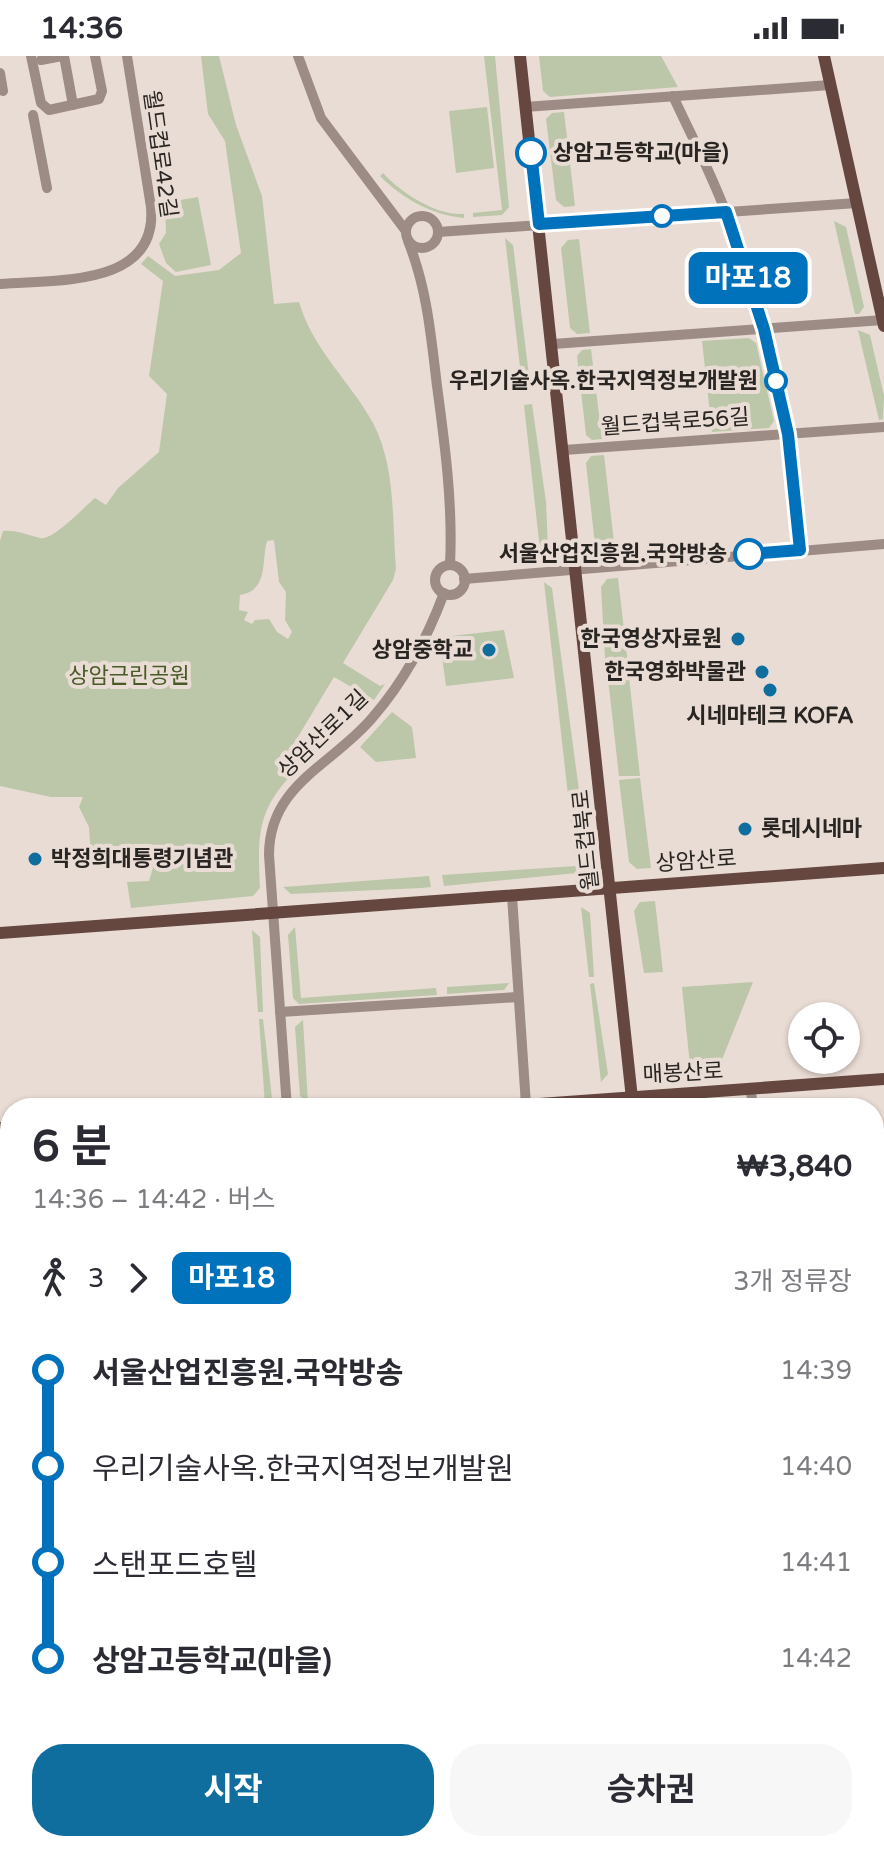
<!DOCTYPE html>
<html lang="ko">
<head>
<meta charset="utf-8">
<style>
  body { margin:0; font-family:"Varela Round","Noto Sans KR",sans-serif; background:#f7f7f7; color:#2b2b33; height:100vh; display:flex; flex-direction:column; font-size:30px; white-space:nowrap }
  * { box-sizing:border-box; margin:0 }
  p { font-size:26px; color:#7c7c81 }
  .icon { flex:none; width:44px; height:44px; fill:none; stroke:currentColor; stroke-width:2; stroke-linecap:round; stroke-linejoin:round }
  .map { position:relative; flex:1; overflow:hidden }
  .details { position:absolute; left:0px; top:1042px; width:884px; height:754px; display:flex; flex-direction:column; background:#fff; border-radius:32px 32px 0 0; box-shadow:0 2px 6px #0004 }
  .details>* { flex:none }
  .badge { padding:0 16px; border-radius:12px; font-size:28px; line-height:52px }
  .tools { position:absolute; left:788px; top:946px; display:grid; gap:16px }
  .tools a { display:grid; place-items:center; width:72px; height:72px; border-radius:50%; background:#fff; box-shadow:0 2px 6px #0004; font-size:40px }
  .map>.badge { position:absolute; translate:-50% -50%; box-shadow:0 0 0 4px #fff }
  .legs { display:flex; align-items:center; gap:12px; height:88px; padding:0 32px; font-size:26px }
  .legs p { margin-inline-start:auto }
  .overview { display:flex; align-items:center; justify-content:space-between; height:136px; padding:0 32px }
  h1 { font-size:44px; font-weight:700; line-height:60px }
  .primary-button { display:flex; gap:16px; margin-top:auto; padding:16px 32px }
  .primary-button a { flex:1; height:92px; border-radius:32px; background:#0f6e9d; color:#fff; font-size:32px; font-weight:700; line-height:92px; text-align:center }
  .primary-button a+a { background:#f7f7f7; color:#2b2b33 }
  ul { padding:0 32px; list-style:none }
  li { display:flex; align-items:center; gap:28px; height:96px; font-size:30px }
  li i { display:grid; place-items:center; width:12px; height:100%; margin:0 10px; background:currentColor }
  li i::after { content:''; width:20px; height:20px; margin:-10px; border:6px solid; border-radius:50%; background:#fff }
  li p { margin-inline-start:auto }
  li:first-child i { background:linear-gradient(#0000 50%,currentColor 0) }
  li:last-child i { background:linear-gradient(currentColor 50%,#0000 0) }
  .status { display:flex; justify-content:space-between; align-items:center; height:56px; padding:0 40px; background:#fff; direction:ltr }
  .status svg { height:22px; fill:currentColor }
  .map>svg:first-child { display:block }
  .green { fill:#bbc7a8; fill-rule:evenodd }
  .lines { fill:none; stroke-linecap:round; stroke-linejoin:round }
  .minor { stroke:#9d8b86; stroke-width:10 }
  .major { stroke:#65473f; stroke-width:12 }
  .line-1-casing { stroke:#fff; stroke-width:18 }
  .line-1 { stroke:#0072bc; stroke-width:12 }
  .stop-1-dot { fill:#fff; stroke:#0072bc; stroke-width:4 }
  .poi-dot { fill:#0f6e9d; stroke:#e9dcd4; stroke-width:3 }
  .labels { text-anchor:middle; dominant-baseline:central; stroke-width:8; stroke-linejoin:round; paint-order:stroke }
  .stop-label { font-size:22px; font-weight:bold; fill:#292522; stroke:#e9dcd4; text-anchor:end }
  .street-label { font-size:22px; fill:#292522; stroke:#e9dcd4 }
  .poi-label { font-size:22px; font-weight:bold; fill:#292522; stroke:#e9dcd4; text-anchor:end }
  .park-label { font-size:22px; fill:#485b26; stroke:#e9dcd4 }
</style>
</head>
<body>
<div class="status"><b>14:36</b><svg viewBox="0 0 49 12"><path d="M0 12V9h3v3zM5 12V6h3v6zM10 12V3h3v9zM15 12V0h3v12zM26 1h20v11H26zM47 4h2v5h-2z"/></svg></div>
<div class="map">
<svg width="884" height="1795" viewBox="0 0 884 1795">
  <rect width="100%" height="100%" fill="#e9dcd4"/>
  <!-- green -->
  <g class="green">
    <path d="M201,0H219L236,69L262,140L274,248L299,246C313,294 350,325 373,367C396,411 392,465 396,513L393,524L343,607L380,630L385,628L374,644L334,621L287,699L302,709C258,749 257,775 260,832L253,840L131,852L127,826L149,825L153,812L130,801L91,804L89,771L79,751L83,741H51L0,730V485L3,475C18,474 26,479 40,482C53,485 84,451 95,442L106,449L118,432L159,396L167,338L149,320L163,225L141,208L148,200L175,220L219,214L241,197L225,85L208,58ZM274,484L279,526L286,536L285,564L292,576L288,583L277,576L269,563L255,564L252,568L244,564L248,556L239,554L240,539C269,534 261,506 267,485Z"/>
    <polygon points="484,0 495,0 509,151 502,159 473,161 473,157 502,154"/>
    <polygon points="539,0 661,0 678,31 550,41 543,35"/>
    <polygon points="487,51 494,112 456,117 449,55"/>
    <polygon points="564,56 575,150 564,151 556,144 546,63 552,57"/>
    <path d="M383,117C401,137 437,160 464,158V162C432,159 403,143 380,120Z"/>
    <polygon points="198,141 211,209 176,216 166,207 159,188 166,177 165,150 169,146"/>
    <polygon points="834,165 846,171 864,251 859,258 855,258"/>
    <polygon points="505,182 513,189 531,336 523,337"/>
    <polygon points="579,183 590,277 577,278 570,272 561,192 568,184"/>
    <polygon points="858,274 870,279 884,340 883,363 879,364"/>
    <polygon points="749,282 756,287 774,365 769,372 712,376 702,285"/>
    <polygon points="591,293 602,383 592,384 586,379 577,300 582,294"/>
    <polygon points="532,348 546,446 548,494 541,503 524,349"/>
    <polygon points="604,399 615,495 603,495 595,489 586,407 591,400"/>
    <polygon points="618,522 628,609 605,602 601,531 607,523"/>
    <polygon points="544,526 552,532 580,742 584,809 577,817 444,830 442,819 576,810"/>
    <polygon points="504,574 514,622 446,630 440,586 443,581"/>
    <polygon points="607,614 629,621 640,720 619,720"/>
    <polygon points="392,656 412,671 416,702 376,706 360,691"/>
    <polygon points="640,722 651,812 637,813 629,806 619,724"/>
    <polygon points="429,820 431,831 421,832 291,838 283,831"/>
    <polygon points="655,845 663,916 644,917 634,855 640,846"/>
    <polygon points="581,851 590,857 594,921 589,921"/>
    <polygon points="295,871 301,942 436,932 437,939 299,948 293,942 288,879"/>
    <polygon points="252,874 260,881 263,956 258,956"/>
    <polygon points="753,926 715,1021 691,1019 682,931"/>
    <polygon points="509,927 504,934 447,938 447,931"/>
    <polygon points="594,927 608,1018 601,1026 590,928"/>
    <polygon points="259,963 263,963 272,1042 265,1050"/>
    <polygon points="303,964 308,1047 300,1040 295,971"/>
    <polygon points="10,1144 10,1201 0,1235 0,1187"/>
    <polygon points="9,1311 10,1786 655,1786 623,1795 0,1795 0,1325"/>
    <polygon points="882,1524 884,1606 874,1607 874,1533"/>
  </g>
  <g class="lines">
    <!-- minor -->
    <g class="minor">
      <polyline points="31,0 41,47 49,54 99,43 102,35 95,0"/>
      <polyline points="64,0 73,49"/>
      <polyline points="298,0 321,62 406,175"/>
      <polyline points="41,4 62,0"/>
      <polyline points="0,17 3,35"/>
      <path d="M673,40C691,79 711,117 726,157C769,265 790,378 800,494"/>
      <polyline points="525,51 830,29"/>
      <polyline points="33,59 47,132"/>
      <circle cx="422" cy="176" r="16"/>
      <polyline points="438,176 857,147"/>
      <path d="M408,185C427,232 431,280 437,330C445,389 453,449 450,509"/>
      <path d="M0,228C56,223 158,232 151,151L127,0"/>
      <polyline points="553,288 883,264"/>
      <polyline points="564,394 884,371"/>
      <circle cx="450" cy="524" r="15"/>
      <polyline points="464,523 884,488"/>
      <polyline points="512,840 526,1049"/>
      <polyline points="280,956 518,941"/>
      <polyline points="750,1033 754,1052"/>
      <path d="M287,1052L269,799C269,728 333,709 373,661C405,624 427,583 444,537"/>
      <polyline points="874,1248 884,1224"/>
      <polyline points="874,1522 884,1474"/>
      <polyline points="874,1617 884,1617"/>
      <polyline points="874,1736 884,1734"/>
    </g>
    <!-- major -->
    <g class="major">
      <polyline points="520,0 633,1052"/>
      <polyline points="824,0 884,270"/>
      <polyline points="0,877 884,812"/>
      <polyline points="485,1052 884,1023"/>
      <polyline points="0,1072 0,1083"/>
      <polyline points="874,1772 884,1771"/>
      <polyline points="679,1795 687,1786"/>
      <polyline points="701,1795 764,1786"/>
      <polyline points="805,1795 884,1785"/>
      <polyline points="872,1795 884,1794"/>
    </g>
  </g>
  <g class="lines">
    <defs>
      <polyline id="line-1" points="531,97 539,168 726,156 764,273 788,378 800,494 749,498"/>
    </defs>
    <!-- line-1 casing -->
    <use href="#line-1" class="line-1-casing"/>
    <!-- line-1 -->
    <use href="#line-1" class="line-1"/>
  </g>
  <!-- markers -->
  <g class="stop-1-dot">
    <circle cx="531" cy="97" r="14"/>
    <circle cx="662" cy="160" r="10"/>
    <circle cx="776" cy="325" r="10"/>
    <circle cx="749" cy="498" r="14"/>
  </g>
  <g class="poi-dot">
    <circle cx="738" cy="583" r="8"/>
    <circle cx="489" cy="594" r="8"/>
    <circle cx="762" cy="616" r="8"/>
    <circle cx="770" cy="634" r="8"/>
    <circle cx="745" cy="773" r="8"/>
    <circle cx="35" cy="803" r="8"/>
  </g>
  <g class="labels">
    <!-- stop labels -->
    <g class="stop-label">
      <text x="553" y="97" text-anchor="start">상암고등학교(마을)</text>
      <text x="758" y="325">우리기술사옥.한국지역정보개발원</text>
      <text x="727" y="498">서울산업진흥원.국악방송</text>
    </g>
    <!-- street labels -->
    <g class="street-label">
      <text transform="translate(160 98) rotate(82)">월드컵로42길</text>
      <text transform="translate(675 366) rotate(-4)">월드컵북로56길</text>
      <text transform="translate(323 678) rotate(-44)">상암산로1길</text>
      <text transform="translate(586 784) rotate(-96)">월드컵북로</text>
      <text transform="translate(696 805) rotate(-4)">상암산로</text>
      <text transform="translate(683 1017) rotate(-3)">매봉산로</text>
    </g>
    <!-- poi labels -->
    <g class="poi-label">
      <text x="722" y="583">한국영상자료원</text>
      <text x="473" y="594">상암중학교</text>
      <text x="746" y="616">한국영화박물관</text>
      <text x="770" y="660" text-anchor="middle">시네마테크 KOFA</text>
      <text x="761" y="773" text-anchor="start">롯데시네마</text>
      <text x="51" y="803" text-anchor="start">박정희대통령기념관</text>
    </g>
    <!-- park labels -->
    <g class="park-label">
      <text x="129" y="620">상암근린공원</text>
    </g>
  </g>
</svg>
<div class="tools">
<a><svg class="icon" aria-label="locate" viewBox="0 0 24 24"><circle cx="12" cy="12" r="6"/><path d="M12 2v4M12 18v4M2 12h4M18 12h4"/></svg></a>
</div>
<b class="badge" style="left:748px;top:222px;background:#0072bc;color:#fff">마포18</b>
<section class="details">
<div class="overview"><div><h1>6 분</h1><p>14:36 – 14:42 · 버스</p></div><b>₩3,840</b></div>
<div class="legs"><svg class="icon" aria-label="walk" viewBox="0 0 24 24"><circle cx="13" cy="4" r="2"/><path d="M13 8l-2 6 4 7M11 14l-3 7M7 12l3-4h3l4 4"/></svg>3<svg class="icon" aria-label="forward" viewBox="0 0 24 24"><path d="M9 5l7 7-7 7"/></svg><b class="badge" style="background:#0072bc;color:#fff">마포18</b><p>3개 정류장</p></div>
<ul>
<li><i style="color:#0072bc"></i><b>서울산업진흥원.국악방송</b><p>14:39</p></li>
<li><i style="color:#0072bc"></i><span>우리기술사옥.한국지역정보개발원</span><p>14:40</p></li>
<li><i style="color:#0072bc"></i><span>스탠포드호텔</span><p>14:41</p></li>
<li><i style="color:#0072bc"></i><b>상암고등학교(마을)</b><p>14:42</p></li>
</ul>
<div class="primary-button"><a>시작</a><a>승차권</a></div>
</section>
</div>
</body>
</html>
